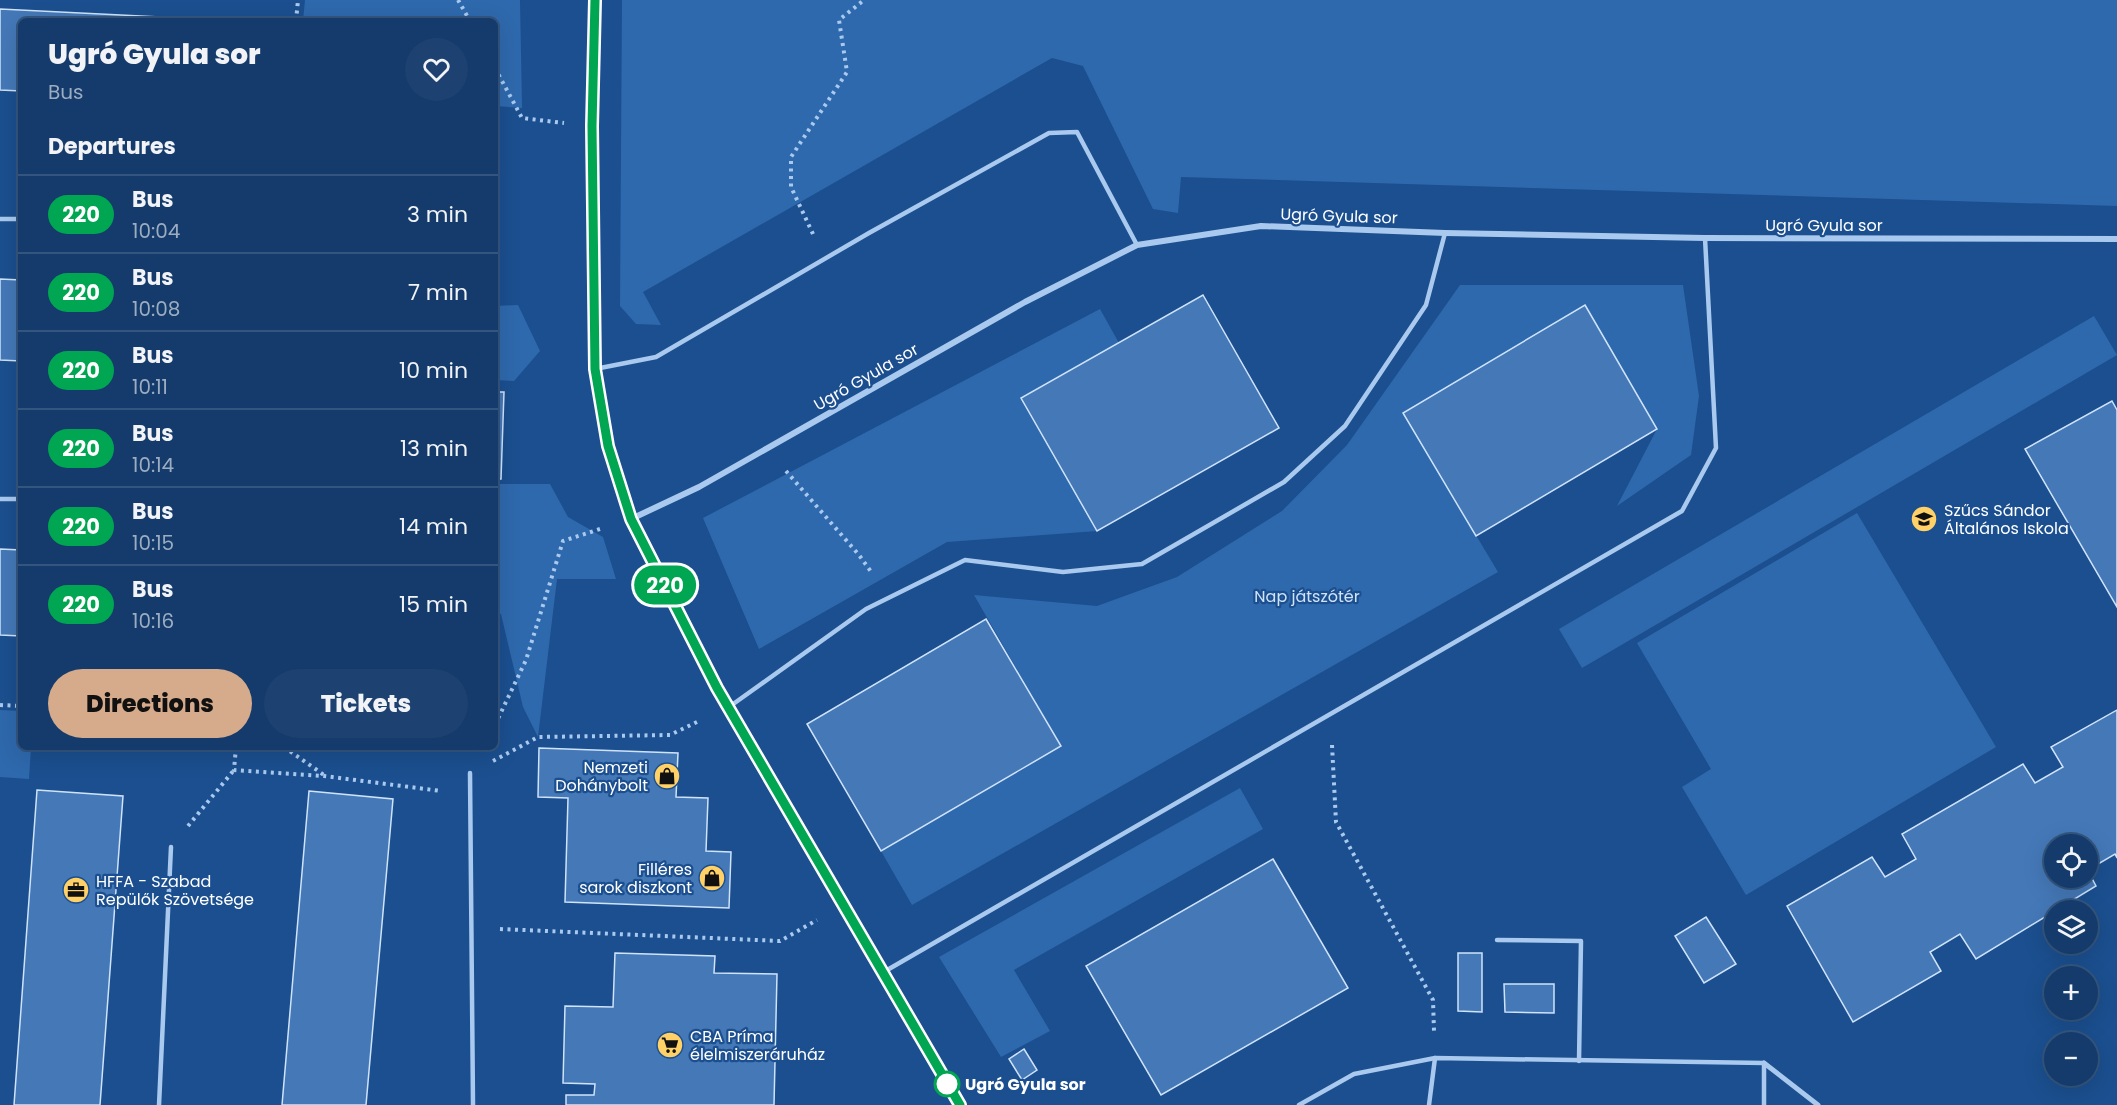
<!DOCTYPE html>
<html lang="en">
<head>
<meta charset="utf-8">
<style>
  body { margin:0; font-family:Poppins,sans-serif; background:#1d4271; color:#f1f3f6; height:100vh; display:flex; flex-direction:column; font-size:22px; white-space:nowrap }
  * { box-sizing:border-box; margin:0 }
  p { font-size:20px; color:#9dadc1 }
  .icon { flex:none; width:33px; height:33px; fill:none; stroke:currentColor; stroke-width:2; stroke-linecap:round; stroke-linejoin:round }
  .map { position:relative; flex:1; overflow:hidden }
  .panel { position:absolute; left:18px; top:18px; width:480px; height:732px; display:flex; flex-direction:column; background:#143b6b; border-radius:9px; box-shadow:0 6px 24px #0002,0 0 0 2px #33557e }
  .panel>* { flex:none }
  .badge { padding:0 12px; border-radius:20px; font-size:21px; line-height:39px }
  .controls { position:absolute; left:2044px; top:834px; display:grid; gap:12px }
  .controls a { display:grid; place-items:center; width:54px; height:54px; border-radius:50%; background:#143b6b; box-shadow:0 6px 24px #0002,0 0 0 2px #33557e; font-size:30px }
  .map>.badge { position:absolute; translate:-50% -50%; box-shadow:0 0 0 3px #fff }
  h2 { padding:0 30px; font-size:22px; line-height:54px }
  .round { display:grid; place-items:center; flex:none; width:63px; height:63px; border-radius:32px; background:#1d4271 }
  .head { display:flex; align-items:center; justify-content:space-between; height:102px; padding:0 30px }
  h1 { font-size:28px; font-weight:800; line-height:45px }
  .action { display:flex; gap:12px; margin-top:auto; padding:12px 30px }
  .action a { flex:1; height:69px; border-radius:36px; background:#d6ab8b; color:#111; font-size:24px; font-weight:800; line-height:69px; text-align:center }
  .action a+a { background:#1d4271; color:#f1f3f6 }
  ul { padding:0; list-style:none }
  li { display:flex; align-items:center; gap:18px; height:78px; padding:0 30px; border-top:2px solid #33557e }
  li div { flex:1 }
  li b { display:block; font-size:22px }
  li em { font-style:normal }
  li .badge { min-width:66px; font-weight:700; text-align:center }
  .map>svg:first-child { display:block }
  .green { fill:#2e69ad }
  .building { fill:#4478b7; stroke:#cfe3fa; stroke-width:1.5 }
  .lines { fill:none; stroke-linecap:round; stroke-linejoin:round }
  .path { stroke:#a9c9ee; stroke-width:4; stroke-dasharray:3 4.5; stroke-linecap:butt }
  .service { stroke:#a9c9ee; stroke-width:4.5 }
  .pedestrian { stroke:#a9c9ee; stroke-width:5 }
  .minor { stroke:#a9c9ee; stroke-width:6 }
  .line-casing { stroke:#fff; stroke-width:14 }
  .line { stroke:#00a651; stroke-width:9 }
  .stop-dot { fill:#fff; stroke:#00a651; stroke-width:3 }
  .labels { text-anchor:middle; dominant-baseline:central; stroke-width:4.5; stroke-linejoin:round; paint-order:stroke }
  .street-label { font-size:16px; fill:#fff; stroke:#1b4f8f }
  .poi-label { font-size:16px; fill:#fff; stroke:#1b4f8f; text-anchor:start }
  .park-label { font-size:16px; fill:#cfe3fa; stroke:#1b4f8f }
  .stop-label { font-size:16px; font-weight:bold; fill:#fff; stroke:#1b4f8f; text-anchor:start }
</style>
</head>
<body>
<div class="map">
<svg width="2117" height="1105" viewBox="0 0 2117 1105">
  <rect width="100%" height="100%" fill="#1b4f8f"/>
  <!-- green -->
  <g class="green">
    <polygon points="305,0 520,0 522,108 495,106 495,21 303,21"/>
    <polygon points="622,0 2117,0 2117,206 1181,177 1178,213 1153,209 1083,66 1052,58 643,292 661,325 636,324 620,306"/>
    <polygon points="1460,285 1683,285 1699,396 1691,455 1617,506 1657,429 1585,305 1403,413 1498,572 912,905 881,851 1061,746 974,595 1097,606 1177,577 1282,511 1347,445"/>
    <polygon points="518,305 540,351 514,381 495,380 495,306"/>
    <polygon points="1100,309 1119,343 1022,398 1097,531 947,542 759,649 703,518"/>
    <polygon points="2094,316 2117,355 1582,668 1559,629"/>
    <polygon points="495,484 550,484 568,517 603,537 616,579 557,579 538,737 523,707 501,614 495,613"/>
    <polygon points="1857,513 1996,747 1746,895 1682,787 1711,769 1637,643"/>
    <polygon points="0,710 21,711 21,747 31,747 29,779 0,777"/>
    <polygon points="1240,788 1263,829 1014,970 1050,1031 1001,1057 939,957"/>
  </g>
  <!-- building -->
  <g class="building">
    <polygon points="0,9 241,21 21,21 21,91 0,90"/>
    <polygon points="0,279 21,280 21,361 0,360"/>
    <polygon points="1203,295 1279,428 1097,531 1021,398"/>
    <polygon points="1585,305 1657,429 1476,536 1403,413"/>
    <polygon points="495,392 504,392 501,479 495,479"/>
    <polygon points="2112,401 2117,410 2117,607 2025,449"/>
    <polygon points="0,549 21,550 21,636 0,635"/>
    <polygon points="986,619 1061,746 881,851 807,724"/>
    <polygon points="2117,710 2117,858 2115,854 2088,870 2088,844 2055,844 2055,878 2088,878 2088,871 2096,886 1976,959 1960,934 1930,952 1941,971 1853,1022 1787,906 1872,857 1885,877 1916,859 1902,834 2023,764 2035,783 2063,767 2051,747"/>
    <polygon points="539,748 678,753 676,797 708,798 706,851 731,852 729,908 565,902 568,798 538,797"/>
    <polygon points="37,790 123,796 100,1105 14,1105"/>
    <polygon points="309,791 393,799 366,1105 282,1105"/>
    <polygon points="1273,859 1348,988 1161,1095 1086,966"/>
    <polygon points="1706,917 1736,964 1704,983 1675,936"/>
    <polygon points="615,953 715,956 714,973 777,974 774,1105 566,1105 566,1095 594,1095 595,1084 563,1083 565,1006 613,1007"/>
    <polygon points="1458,953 1482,953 1482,1012 1458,1011"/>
    <polygon points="1504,984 1554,984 1554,1013 1505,1012"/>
    <polygon points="1024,1049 1037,1070 1022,1080 1009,1059"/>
  </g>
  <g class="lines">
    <!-- path -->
    <g class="path">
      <polyline points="458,0 470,21"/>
      <polyline points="296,21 298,0"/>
      <polyline points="495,68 522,118 564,123"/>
      <polyline points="813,234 791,187 791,157 847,72 839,20 864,0"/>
      <polyline points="786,471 859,555 872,573"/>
      <polyline points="0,705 21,706"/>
      <polyline points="495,725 526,660 563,541 603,528"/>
      <polyline points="1332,745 1336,822 1433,1000 1434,1031"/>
      <polyline points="236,747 234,770 324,776 441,791"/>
      <polyline points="284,747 324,775"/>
      <polyline points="493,761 538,737 670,735 701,720"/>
      <polyline points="188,826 234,770"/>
      <polyline points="500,929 780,941 817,920"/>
    </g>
    <!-- service -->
    <g class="service">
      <polyline points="0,219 21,219"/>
      <polyline points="595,369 656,357 869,233 1049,133 1077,132 1137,245"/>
      <polyline points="0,499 21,499"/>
      <polyline points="729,707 866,609 965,560 1063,572 1142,564 1284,482 1345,426 1426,305 1445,233"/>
      <polyline points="470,773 473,1105"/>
      <polyline points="1497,940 1581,941 1579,1061"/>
      <polyline points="882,973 1682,511 1716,448 1705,238"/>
      <polyline points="159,1105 171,847"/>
      <polyline points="1299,1105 1354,1074 1435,1058 1764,1063 1764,1105"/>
      <polyline points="1429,1105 1435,1058"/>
    </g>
    <!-- pedestrian -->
    <polyline class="pedestrian" points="1764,1063 1818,1105"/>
    <!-- minor -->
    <g class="minor">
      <polyline points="595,0 592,126 595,369 608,446 631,519 717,688 959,1105"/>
      <polyline points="631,519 699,487 1025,302 1137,245 1261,226 1445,233 1705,238 2117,239"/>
    </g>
  </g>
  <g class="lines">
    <defs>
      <polyline id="line" points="595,0 592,126 595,369 608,446 631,519 717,688 960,1105"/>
    </defs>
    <!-- line casing -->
    <use href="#line" class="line-casing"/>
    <!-- line -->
    <use href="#line" class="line"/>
  </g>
  <!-- icons -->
  <defs>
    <symbol id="school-disc" viewBox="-11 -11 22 22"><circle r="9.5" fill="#ffd166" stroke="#1b4f8f"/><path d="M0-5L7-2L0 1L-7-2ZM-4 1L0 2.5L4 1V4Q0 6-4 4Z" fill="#111"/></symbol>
    <symbol id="shop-disc" viewBox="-11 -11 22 22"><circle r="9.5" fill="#ffd166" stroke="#1b4f8f"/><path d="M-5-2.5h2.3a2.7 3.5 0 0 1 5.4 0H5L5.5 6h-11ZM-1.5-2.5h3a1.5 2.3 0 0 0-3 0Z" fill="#111"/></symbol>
    <symbol id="office-disc" viewBox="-11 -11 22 22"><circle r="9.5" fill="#ffd166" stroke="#1b4f8f"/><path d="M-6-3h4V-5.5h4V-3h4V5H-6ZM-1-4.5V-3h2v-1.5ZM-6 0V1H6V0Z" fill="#111"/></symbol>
    <symbol id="supermarket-disc" viewBox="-11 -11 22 22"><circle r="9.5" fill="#ffd166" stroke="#1b4f8f"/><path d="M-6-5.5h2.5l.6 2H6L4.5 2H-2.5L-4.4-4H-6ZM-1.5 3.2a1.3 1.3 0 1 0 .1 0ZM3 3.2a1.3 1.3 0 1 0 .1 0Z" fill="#111"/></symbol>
  </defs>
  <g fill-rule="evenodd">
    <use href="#school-disc" x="1909" y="504" width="30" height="30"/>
    <use href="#shop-disc" x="652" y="761" width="30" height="30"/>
    <use href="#shop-disc" x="697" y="863" width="30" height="30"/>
    <use href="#office-disc" x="61" y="875" width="30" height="30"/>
    <use href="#supermarket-disc" x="655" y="1030" width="30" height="30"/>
  </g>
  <!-- markers -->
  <circle class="stop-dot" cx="947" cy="1084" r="12"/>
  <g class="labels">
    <!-- street labels -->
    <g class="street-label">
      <text transform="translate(1339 216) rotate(2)">Ugró Gyula sor</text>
      <text x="1824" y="225">Ugró Gyula sor</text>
      <text transform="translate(866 377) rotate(-30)">Ugró Gyula sor</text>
    </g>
    <!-- poi labels -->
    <g class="poi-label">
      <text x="1944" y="510">Szűcs Sándor<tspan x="1944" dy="18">Általános Iskola</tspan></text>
      <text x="648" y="767" text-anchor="end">Nemzeti<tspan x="648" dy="18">Dohánybolt</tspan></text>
      <text x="692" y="869" text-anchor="end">Filléres<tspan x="692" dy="18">sarok diszkont</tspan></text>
      <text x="96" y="881">HFFA - Szabad<tspan x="96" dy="18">Repülők Szövetsége</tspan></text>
      <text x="690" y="1036">CBA Príma<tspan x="690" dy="18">élelmiszeráruház</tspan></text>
    </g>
    <!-- park labels -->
    <g class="park-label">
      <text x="1307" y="596">Nap játszótér</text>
    </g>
    <!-- stop labels -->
    <g class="stop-label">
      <text x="965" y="1084">Ugró Gyula sor</text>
    </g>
  </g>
</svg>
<div class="controls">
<a><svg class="icon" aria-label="locate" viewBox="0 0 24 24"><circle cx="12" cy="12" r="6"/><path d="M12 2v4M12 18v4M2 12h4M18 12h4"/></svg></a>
<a><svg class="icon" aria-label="layers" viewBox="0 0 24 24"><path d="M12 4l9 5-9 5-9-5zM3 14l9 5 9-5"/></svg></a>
<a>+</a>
<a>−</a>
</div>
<b class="badge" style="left:665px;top:585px;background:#00a651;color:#fff">220</b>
<section class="panel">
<div class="head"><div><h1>Ugró Gyula sor</h1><p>Bus</p></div><a class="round"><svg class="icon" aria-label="heart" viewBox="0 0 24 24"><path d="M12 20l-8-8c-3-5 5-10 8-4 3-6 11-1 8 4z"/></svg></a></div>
<h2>Departures</h2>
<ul>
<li><span class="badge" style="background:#00a651;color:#fff">220</span><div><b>Bus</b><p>10:04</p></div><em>3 min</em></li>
<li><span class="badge" style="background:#00a651;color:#fff">220</span><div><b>Bus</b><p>10:08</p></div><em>7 min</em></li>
<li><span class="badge" style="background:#00a651;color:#fff">220</span><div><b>Bus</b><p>10:11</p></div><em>10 min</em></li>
<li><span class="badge" style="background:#00a651;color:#fff">220</span><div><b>Bus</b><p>10:14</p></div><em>13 min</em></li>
<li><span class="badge" style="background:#00a651;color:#fff">220</span><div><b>Bus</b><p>10:15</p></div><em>14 min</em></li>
<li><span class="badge" style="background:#00a651;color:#fff">220</span><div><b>Bus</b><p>10:16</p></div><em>15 min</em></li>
</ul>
<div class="action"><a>Directions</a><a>Tickets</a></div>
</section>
</div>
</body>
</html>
